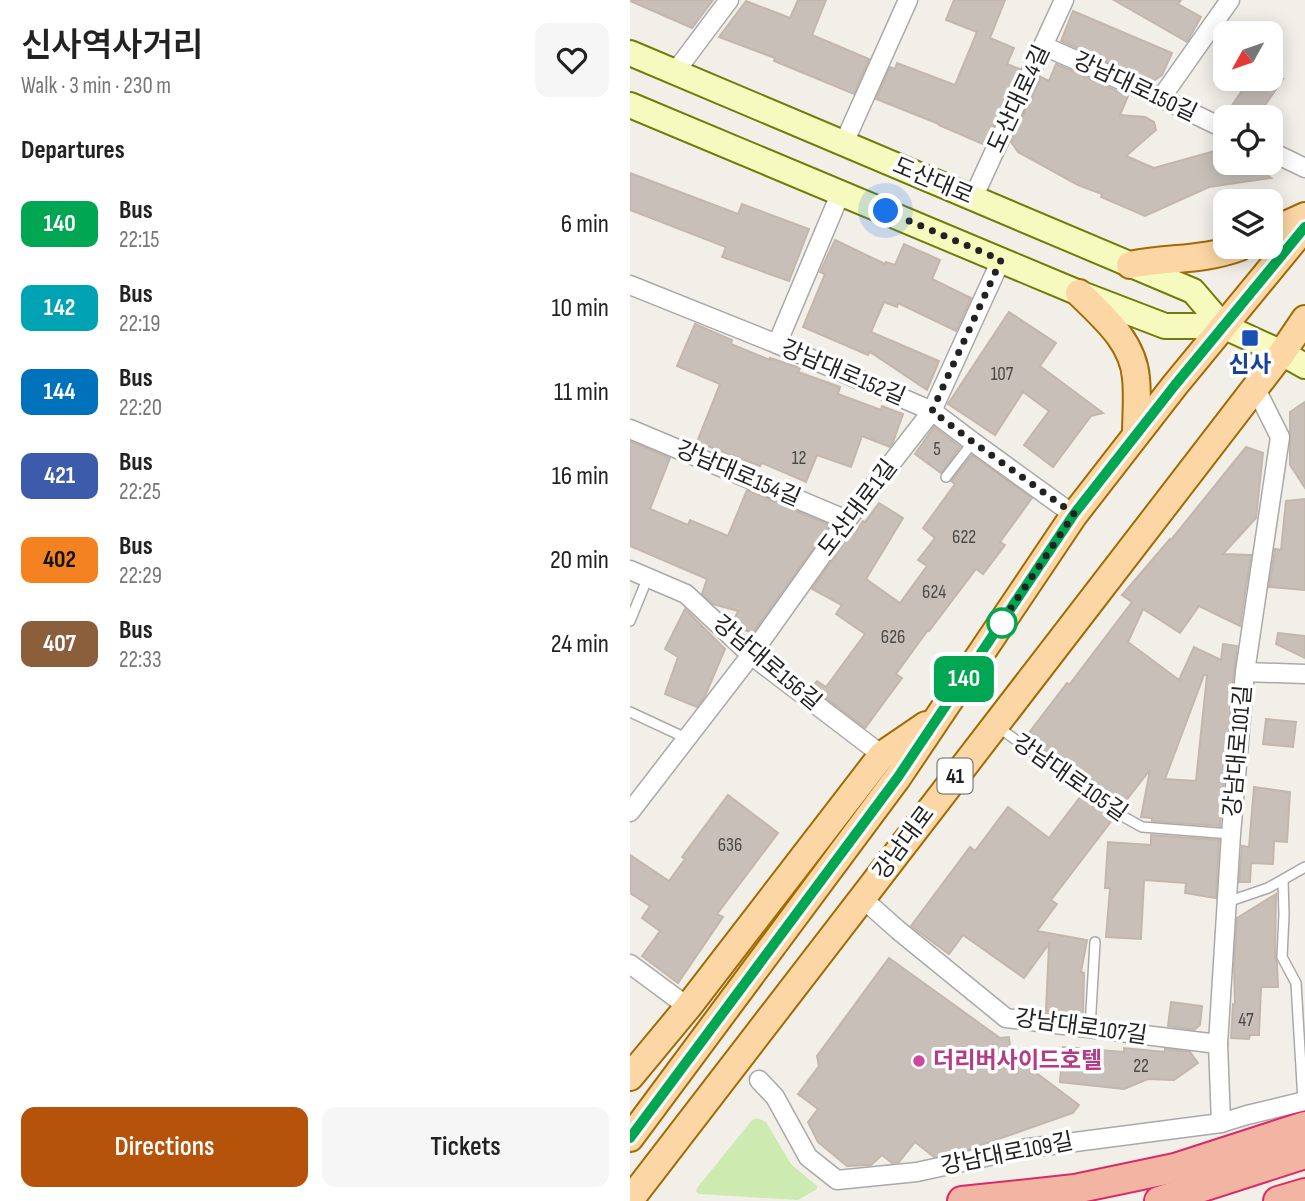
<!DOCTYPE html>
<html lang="en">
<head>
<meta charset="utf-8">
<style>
  body { margin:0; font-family:"Sofia Sans Condensed","Noto Sans KR",sans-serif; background:#f6f6f6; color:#222; height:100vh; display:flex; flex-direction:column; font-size:26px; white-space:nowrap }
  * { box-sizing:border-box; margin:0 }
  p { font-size:23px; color:#767676 }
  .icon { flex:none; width:38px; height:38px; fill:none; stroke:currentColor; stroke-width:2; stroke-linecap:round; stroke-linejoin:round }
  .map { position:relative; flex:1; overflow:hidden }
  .sheet { display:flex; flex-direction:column; background:#fff; width:630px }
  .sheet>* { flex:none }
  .badge { padding:0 14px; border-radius:10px; font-size:24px; line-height:46px }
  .needle { width:46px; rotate:230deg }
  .tools { position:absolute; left:583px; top:21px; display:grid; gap:14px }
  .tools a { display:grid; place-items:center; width:70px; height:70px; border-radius:14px; background:#fff; box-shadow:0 4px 18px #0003; font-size:35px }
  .you { position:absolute; width:35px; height:35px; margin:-18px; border:5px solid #fff; border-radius:50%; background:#1a73e8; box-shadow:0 0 0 10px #1a73e833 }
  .map>.badge { position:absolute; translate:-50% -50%; box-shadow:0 0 0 4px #fff }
  h2 { padding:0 21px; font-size:26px; line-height:63px }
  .round { display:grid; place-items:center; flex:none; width:74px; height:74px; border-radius:14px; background:#f6f6f6 }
  .summary { display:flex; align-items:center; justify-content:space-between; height:119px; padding:0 21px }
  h1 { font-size:33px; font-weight:600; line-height:52px }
  .button { display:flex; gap:14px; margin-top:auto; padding:14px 21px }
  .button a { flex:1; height:80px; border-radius:14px; background:#b45309; color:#fff; font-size:28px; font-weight:600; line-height:80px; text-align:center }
  .button a+a { background:#f6f6f6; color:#222 }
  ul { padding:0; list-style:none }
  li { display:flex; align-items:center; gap:21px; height:84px; padding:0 21px }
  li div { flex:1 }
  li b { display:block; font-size:26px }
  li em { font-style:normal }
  li .badge { min-width:77px; font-weight:700; text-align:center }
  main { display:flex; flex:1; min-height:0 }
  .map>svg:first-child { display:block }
  .grass { fill:#cdebb0 }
  .building { fill:#c7bfb8; stroke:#c4b6ab; stroke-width:2; fill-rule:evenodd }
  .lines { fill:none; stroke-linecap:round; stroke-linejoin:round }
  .service-casing { stroke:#a9a9a9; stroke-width:12 }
  .minor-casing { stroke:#a9a9a9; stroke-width:21 }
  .secondary-casing { stroke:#707d05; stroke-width:28 }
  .primary-casing { stroke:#a06b00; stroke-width:30 }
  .trunk-casing { stroke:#dc2a67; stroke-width:32 }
  .service { stroke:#fff; stroke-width:9 }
  .minor { stroke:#fff; stroke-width:18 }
  .secondary { stroke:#f7fabf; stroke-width:24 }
  .primary { stroke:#fcd6a4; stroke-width:26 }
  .trunk { stroke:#f2b4a3; stroke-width:28 }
  .line-casing { stroke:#fff; stroke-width:16 }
  .line { stroke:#00a651; stroke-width:10 }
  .walk { stroke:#222; stroke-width:7; stroke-dasharray:0 12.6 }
  .transit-dot { fill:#1a4fb4; stroke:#fff; stroke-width:2.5 }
  .stop-dot { fill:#fff; stroke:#00a651; stroke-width:3.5 }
  .hotel-dot { fill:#d1479c; stroke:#fff; stroke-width:2.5 }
  .labels { text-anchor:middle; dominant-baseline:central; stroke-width:7; stroke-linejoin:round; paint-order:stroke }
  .number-label { font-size:19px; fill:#4b4948 }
  .shield { fill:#fff; stroke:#646464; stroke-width:2 }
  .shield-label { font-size:21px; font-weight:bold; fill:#222 }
  .street-label { font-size:23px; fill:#222; stroke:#fff }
  .transit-label { font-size:23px; font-weight:bold; fill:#164399; stroke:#fff }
  .hotel-label { font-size:23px; font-weight:bold; fill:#b23c85; stroke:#fff; text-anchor:start }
</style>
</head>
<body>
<main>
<section class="sheet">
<div class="summary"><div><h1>신사역사거리</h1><p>Walk · 3 min · 230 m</p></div><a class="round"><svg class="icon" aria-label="heart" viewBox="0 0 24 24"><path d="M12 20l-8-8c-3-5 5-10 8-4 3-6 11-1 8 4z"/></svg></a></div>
<h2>Departures</h2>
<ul>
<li><span class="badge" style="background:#00a651;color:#fff">140</span><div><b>Bus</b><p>22:15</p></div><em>6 min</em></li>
<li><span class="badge" style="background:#00a3b4;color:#fff">142</span><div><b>Bus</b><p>22:19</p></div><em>10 min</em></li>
<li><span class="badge" style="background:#0072bc;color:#fff">144</span><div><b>Bus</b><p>22:20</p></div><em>11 min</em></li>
<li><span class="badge" style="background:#3d5bab;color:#fff">421</span><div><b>Bus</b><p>22:25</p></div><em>16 min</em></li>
<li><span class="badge" style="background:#f58220;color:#111">402</span><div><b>Bus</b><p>22:29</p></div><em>20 min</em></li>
<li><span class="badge" style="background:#8b5e3c;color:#fff">407</span><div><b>Bus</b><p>22:33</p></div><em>24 min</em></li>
</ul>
<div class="button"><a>Directions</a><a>Tickets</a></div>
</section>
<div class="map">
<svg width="675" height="1201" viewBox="0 0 675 1201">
  <rect width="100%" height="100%" fill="#f2efe9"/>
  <!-- grass -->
  <polygon class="grass" points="127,1118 136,1122 161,1164 187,1186 187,1189 168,1200 69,1194 66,1192 67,1188 122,1120"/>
  <!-- building -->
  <g class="building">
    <polygon points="0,0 83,0 62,28 0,1"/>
    <polygon points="168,0 196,0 182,35 239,59 224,94 144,61 145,58 89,37 116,1 160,18"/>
    <polygon points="324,0 375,0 360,38 384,48 377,64 390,69 355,145 309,125 309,124 246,99 260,67 265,69 267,63 325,85 347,32 316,20"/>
    <polygon points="484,0 551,0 548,4 571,17 557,42"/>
    <polygon points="443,11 542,53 532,75 522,82 431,41"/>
    <polygon points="426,64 498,96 490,115 515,117 524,122 526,130 496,156 524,168 595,148 595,163 621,163 641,178 579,187 515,216 471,197 472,194 448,185 388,152 381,142 411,77 419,81"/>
    <polygon points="620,79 653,79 627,117 615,117 601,107"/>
    <polygon points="0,173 108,214 112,204 179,229 159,281 92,257 96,247 0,210"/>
    <polygon points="205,240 255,264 256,262 265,265 274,244 310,260 302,279 341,298 326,331 268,303 267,307 254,302 241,332 309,361 297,390 240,352 238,355 173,327 195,274 190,272"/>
    <polygon points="379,312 426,343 410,366 473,413 461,416 423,467 394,445 419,411 393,392 365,435 318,404"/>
    <polygon points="65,324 102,340 101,344 140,360 140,358 170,368 168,372 210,387 208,394 251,410 252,406 273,414 263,442 260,447 232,436 221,467 187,455 176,482 132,463 130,466 67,442 90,384 47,366"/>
    <polygon points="675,402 675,488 660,465 660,412"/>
    <polygon points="304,427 330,447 311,473 285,454"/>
    <polygon points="0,441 40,458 20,509 58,525 60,520 98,536 117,490 200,525 123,633 109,628 103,623 108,611 83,604 72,594 77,579 0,546"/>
    <path d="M616,447L633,453L626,518L593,554L621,555L610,626L569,606L550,633L513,609L498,642L549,680L564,647L591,660L593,644L607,646L604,671L590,826L522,821V818L511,817L520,770L491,807L459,785L462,781L428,756L425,760L395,738L437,683L439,685L502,602L492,595L540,539L541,540ZM574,675H577L566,781L535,779Z"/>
    <polygon points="342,455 402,498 370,542 375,545 353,574 346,569 299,631 298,630 266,674 272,678 235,728 182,687 187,681 196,687 235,634 206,614 212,605 182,589 221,533 224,535 233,521 235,522 249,503 273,518 236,579 270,603 297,566 288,560 305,538 293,528 325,484 321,481"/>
    <polygon points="675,499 675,590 639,587 645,549 651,550 656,501"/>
    <polygon points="55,609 95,649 75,696 67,707 35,694 48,657 35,649"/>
    <polygon points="648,633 675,636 675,658 646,644"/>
    <polygon points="636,719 666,722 663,747 633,744"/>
    <polygon points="624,787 660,792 657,842 644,841 643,864 621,863 620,882 609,882 612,846 619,847"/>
    <polygon points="98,795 148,833 87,914 93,917 48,983 12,956 30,931 12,918 20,906 0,893 0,855 39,881 55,859 52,857"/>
    <polygon points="451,796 483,819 421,900 427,904 407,931 457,940 451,972 454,973 453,1016 416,1011 419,944 394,978 333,935 319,954 281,926 340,847 345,851 378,807 419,838"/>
    <polygon points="521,835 589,840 586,898 555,893 556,883 514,880 511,939 476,937 480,888 475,888 478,842 521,845"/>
    <polygon points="646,894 645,957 647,963 648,987 631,987 629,1035 620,1035 619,1039 601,1038 603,1004 605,1004 604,967 607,918"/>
    <polygon points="259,958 370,1038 379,1037 381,1054 449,1105 443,1113 340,1149 304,1157 285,1142 269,1162 262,1163 252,1155 241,1165 217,1166 188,1142 178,1122 188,1109 168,1094 189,1066 187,1056"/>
    <polygon points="541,1002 572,1006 570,1025 564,1030 538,1026"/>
    <polygon points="433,1047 494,1052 494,1048 535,1052 535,1049 560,1052 568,1063 544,1080 518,1079 494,1089 430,1082"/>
  </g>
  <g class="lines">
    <defs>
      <g id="service">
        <polyline points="316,477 343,442"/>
        <polyline points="0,621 18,577"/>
        <polyline points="0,712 56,738"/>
        <polyline points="368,727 485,812 512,827 601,834"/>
        <polyline points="653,880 654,915 652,957 666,983 673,1101"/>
        <polyline points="597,902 638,888 675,867"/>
        <polyline points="460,1028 465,942"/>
      </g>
      <g id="minor">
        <polyline points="414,46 531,98 595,129"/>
        <polyline points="45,72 99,0"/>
        <polyline points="531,98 600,0"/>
        <polyline points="214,143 278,0"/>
        <polyline points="640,151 675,168"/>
        <polyline points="343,198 434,0"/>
        <polyline points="0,285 147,344 302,411 343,442 444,515"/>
        <polyline points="147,344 211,192"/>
        <polyline points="0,429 217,520"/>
        <polyline points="0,570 56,594 121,655 252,755"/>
        <polyline points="615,672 675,674"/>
        <polyline points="0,812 121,655 217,520 302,411 371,260"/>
        <polyline points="232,898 268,930 376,1018 588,1044"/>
        <polyline points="0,964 58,1007"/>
        <polyline points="129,1080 145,1097 178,1157 207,1180 287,1172 391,1149 591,1123 617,1115 675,1101"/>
        <polyline points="591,1123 588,1044 601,834 615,672 650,437 625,387"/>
      </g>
      <g id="secondary">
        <polyline points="0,53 563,291 593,326"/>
        <polyline points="0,105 449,293 535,326 593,326 652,353 675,366"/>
      </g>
      <g id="primary">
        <polyline points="640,232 675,216"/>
        <path d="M500,265C539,257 573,261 610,247"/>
        <path d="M449,293C473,317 503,341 506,378C508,397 506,416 506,434"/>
        <polyline points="0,1077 58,1007 252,755 296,725"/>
        <polyline points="0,1138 268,777 444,515 545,385 675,227"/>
        <polyline points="0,1200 652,353 675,319"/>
      </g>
      <g id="trunk">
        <polyline points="332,1201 445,1189 545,1168 675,1126"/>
        <polyline points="529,1201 675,1154"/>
        <polyline points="648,1201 675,1193"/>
      </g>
    </defs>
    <!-- service casing -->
    <use href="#service" class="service-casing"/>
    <!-- minor casing -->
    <use href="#minor" class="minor-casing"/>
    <!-- secondary casing -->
    <use href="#secondary" class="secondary-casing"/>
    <!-- primary casing -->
    <use href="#primary" class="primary-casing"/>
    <!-- trunk casing -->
    <use href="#trunk" class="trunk-casing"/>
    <!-- service -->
    <use href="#service" class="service"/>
    <!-- minor -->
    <use href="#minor" class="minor"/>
    <!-- secondary -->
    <use href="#secondary" class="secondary"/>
    <!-- primary -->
    <use href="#primary" class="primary"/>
    <!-- trunk -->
    <use href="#trunk" class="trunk"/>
  </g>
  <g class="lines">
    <defs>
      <polyline id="line" points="0,1138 268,777 444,514 545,385 675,227"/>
    </defs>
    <!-- line casing -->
    <use href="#line" class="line-casing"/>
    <!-- line -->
    <use href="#line" class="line"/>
    <!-- walk -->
    <polyline class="walk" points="256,211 371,260 302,411 343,442 444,514 369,626 372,623"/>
  </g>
  <!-- markers -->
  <rect class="transit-dot" x="611" y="329" width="18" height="18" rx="3.5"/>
  <circle class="stop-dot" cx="372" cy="623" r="14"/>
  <circle class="hotel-dot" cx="289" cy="1061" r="7"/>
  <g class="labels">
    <!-- number labels -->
    <g class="number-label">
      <text x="372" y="374">107</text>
      <text x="307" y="449">5</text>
      <text x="169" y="458">12</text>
      <text x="334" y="537">622</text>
      <text x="304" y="592">624</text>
      <text x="263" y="637">626</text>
      <text x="100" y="845">636</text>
      <text x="616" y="1020">47</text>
      <text x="511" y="1066">22</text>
    </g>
    <!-- shield labels -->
    <rect class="shield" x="307.5" y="758.5" width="35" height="35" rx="5"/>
    <g class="shield-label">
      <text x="325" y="776">41</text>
    </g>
    <!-- street labels -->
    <g class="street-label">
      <text transform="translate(505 87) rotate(25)">강남대로150길</text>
      <text transform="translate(389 99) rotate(-65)">도산대로4길</text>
      <text transform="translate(303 181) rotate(23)">도산대로</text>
      <text transform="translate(213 373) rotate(23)">강남대로152길</text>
      <text transform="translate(108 474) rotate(23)">강남대로154길</text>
      <text transform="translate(228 508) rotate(-53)">도산대로1길</text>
      <text transform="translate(137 663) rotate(40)">강남대로156길</text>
      <text transform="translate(608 751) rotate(-85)">강남대로101길</text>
      <text transform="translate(440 778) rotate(35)">강남대로105길</text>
      <text transform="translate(274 843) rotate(-53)">강남대로</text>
      <text transform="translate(451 1027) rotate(8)">강남대로107길</text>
      <text transform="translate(377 1154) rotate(-11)">강남대로109길</text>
    </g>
    <!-- transit labels -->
    <g class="transit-label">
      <text x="620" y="365">신사</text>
    </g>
    <!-- hotel labels -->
    <g class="hotel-label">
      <text x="303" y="1061">더리버사이드호텔</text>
    </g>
  </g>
</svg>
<div class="tools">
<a><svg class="needle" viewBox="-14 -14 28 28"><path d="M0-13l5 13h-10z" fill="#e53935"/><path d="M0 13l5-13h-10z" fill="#767676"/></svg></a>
<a><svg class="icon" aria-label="locate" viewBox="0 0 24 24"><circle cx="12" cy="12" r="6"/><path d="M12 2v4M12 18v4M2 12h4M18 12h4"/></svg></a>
<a><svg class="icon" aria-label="layers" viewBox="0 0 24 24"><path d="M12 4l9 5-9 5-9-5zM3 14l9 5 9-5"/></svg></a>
</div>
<div class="you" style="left:256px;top:211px"></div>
<b class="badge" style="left:334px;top:679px;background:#00a651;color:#fff">140</b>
</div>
</main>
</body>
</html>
